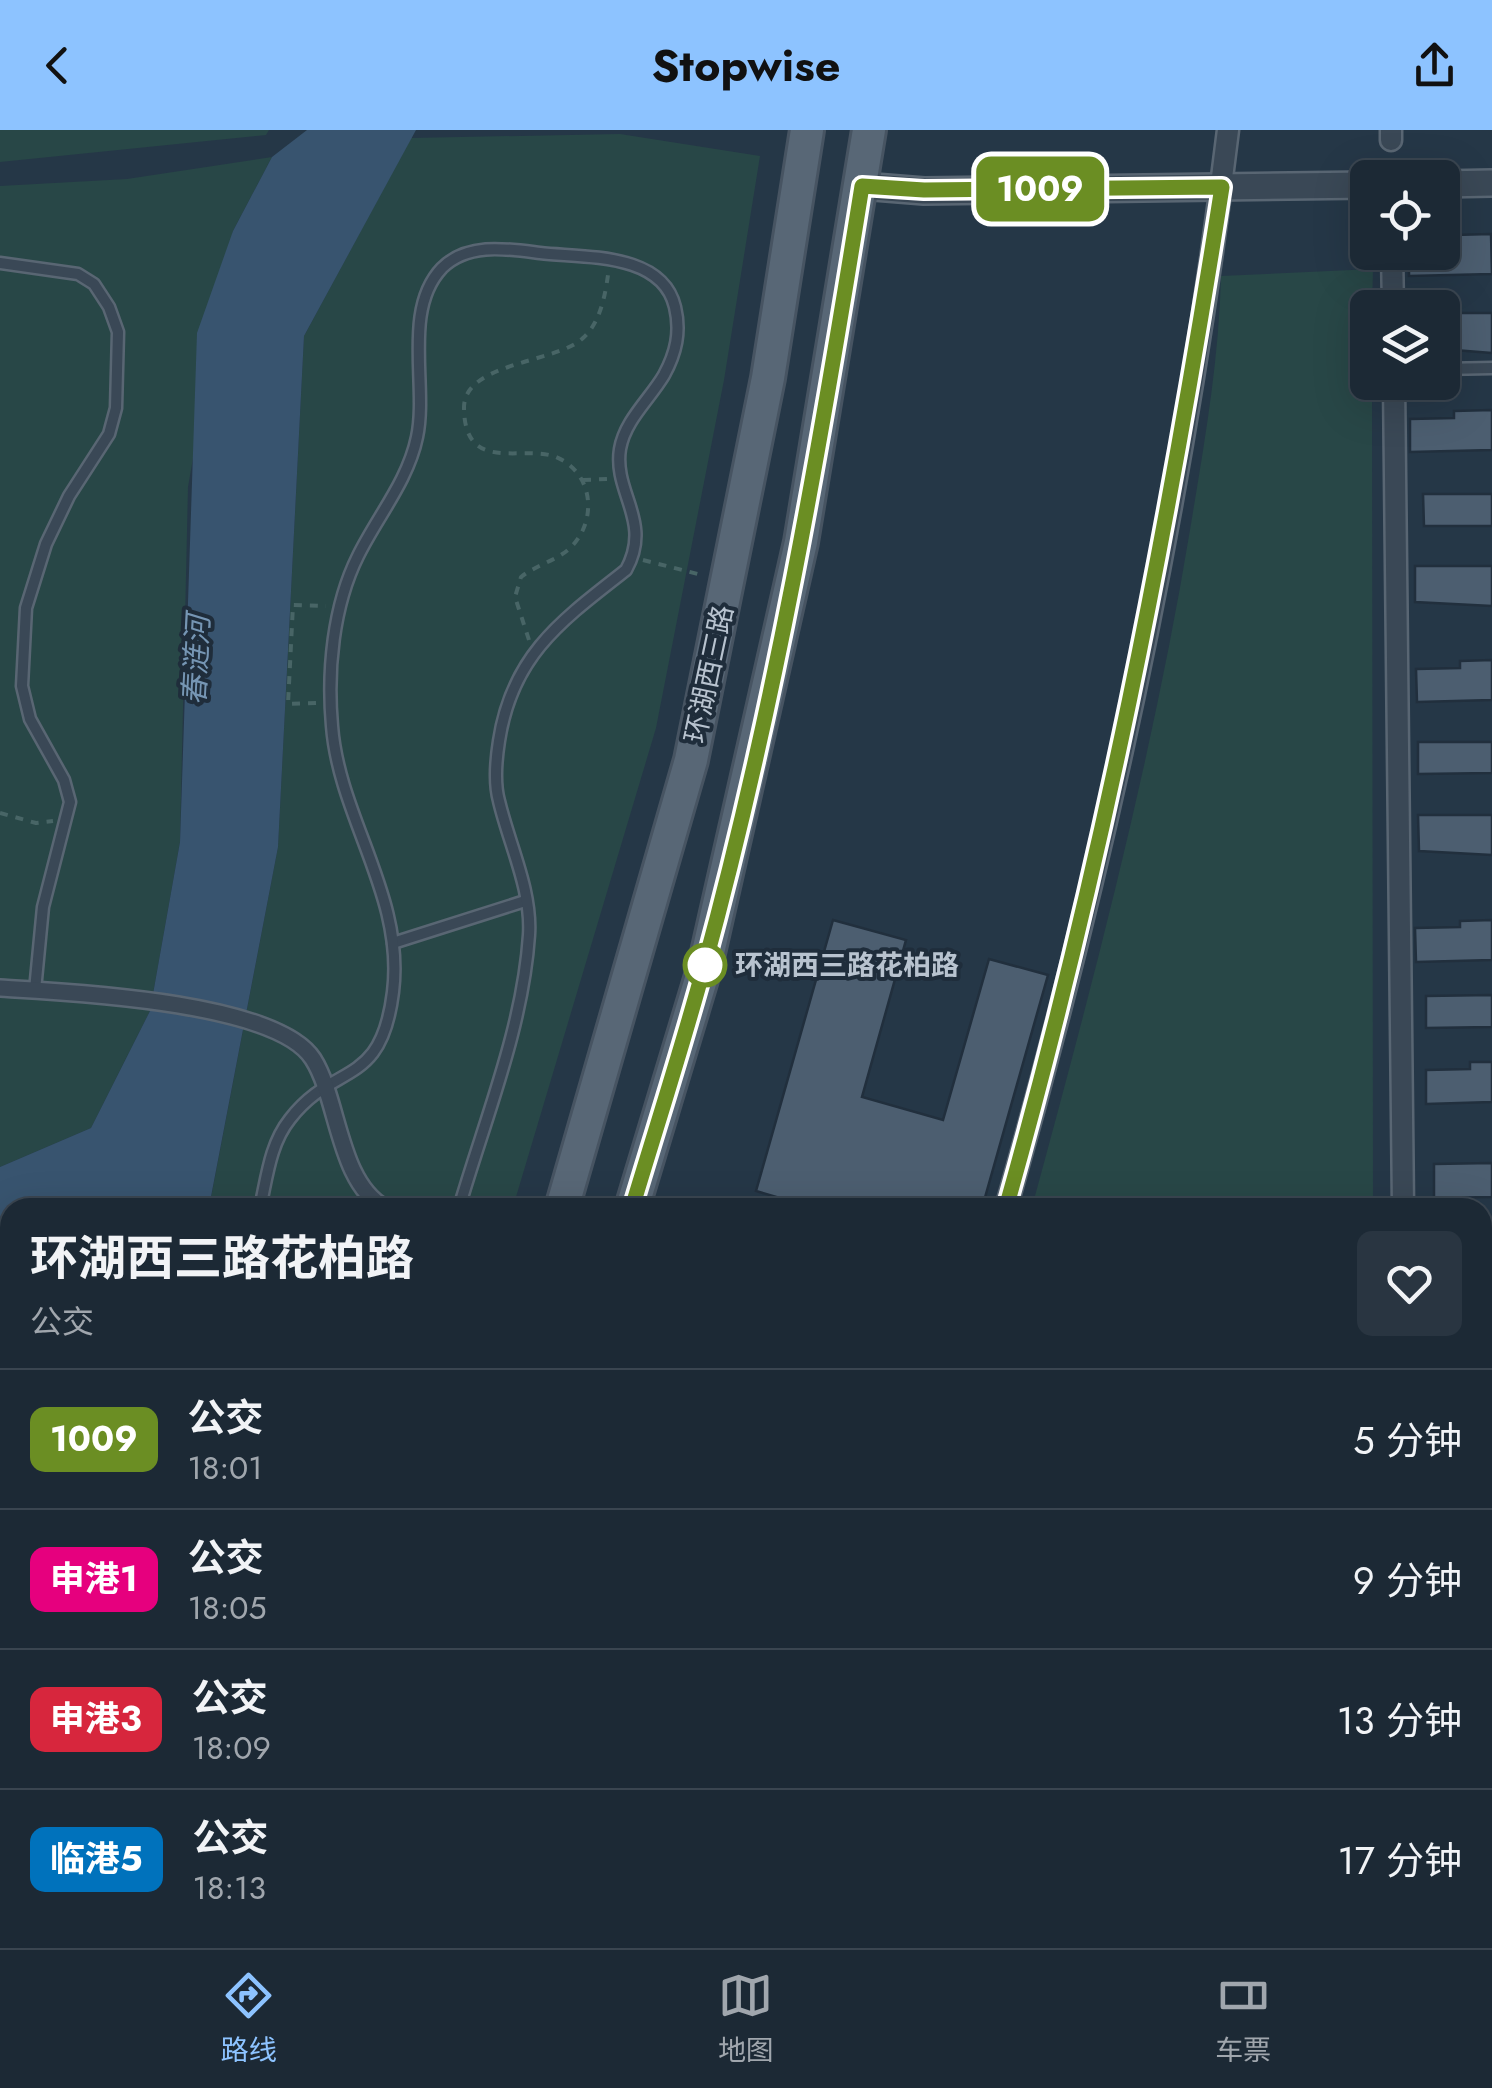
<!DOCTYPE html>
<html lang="zh">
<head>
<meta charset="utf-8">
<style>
  body { margin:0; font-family:Jost,"Noto Sans SC",sans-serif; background:#293541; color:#f1f3f6; height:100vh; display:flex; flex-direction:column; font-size:38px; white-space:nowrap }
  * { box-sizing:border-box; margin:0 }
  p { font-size:32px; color:#a0a6ad }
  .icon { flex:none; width:55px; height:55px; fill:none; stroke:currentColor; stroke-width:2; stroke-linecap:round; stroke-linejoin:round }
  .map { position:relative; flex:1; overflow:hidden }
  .sheet { position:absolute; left:0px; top:1068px; width:1492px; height:752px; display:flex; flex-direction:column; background:#1c2935; border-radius:30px 30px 0 0; box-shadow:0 10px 40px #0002,0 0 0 2px #3a4550 }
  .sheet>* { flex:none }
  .badge { padding:0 20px; border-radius:15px; font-size:35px; line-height:65px }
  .tools { position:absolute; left:1350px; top:30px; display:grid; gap:20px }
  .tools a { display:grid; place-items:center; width:110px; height:110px; border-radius:15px; background:#1c2935; box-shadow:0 10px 40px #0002,0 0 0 2px #3a4550; font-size:50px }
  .map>.badge { position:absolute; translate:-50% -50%; box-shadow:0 0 0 5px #fff }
  .round { display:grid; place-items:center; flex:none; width:105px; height:105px; border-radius:15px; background:#293541 }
  .overview { display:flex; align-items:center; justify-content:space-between; height:170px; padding:0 30px }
  h1 { font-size:48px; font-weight:700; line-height:75px }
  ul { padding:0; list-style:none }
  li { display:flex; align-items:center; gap:30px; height:140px; padding:0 30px; border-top:2px solid #3a4550 }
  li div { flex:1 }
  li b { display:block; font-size:38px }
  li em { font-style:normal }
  li .badge { min-width:110px; font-weight:700; text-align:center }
  header { display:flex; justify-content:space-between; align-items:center; height:130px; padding:0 30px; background:#8dc3ff; color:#111; font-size:45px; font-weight:700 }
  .dock { display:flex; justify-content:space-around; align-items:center; height:140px; border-top:2px solid #3a4550; background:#1c2935; font-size:28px; color:#a0a6ad }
  .dock a { display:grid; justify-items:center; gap:5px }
  .dock .current { color:#8dc3ff }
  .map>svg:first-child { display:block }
  .green { fill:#284747 }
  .water { fill:#38546f }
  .building { fill:#4c5e70; stroke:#212f3d; stroke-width:2.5 }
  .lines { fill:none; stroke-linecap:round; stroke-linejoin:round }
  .service-casing { stroke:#596673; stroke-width:15 }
  .pedestrian-casing { stroke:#596673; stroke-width:20 }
  .minor-casing { stroke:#596673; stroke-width:25 }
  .tertiary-casing { stroke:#596673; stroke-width:30 }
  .secondary-casing { stroke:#596673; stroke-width:35 }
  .primary-casing { stroke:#475462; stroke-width:38 }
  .path { stroke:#486566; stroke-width:4; stroke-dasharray:8 8; stroke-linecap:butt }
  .service { stroke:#3a4856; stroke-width:10 }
  .pedestrian { stroke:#3a4856; stroke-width:15 }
  .minor { stroke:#3a4856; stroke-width:20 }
  .tertiary { stroke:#3a4856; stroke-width:25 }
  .secondary { stroke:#485769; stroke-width:30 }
  .primary { stroke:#586776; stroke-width:32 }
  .line-casing { stroke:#fff; stroke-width:22 }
  .line { stroke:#6b8e23; stroke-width:15 }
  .stop-dot { fill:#fff; stroke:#6b8e23; stroke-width:5 }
  .labels { text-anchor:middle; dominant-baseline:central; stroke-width:8; stroke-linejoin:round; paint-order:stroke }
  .street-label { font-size:28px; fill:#b8c3cf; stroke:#1f2d3b }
  .stop-label { font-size:28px; font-weight:bold; fill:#b8c3cf; stroke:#1f2d3b; text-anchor:start }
  .water-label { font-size:30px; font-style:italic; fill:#7696b4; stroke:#1f2d3b }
</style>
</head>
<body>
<header><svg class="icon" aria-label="back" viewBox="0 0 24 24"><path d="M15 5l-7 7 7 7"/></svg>Stopwise<svg class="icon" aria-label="share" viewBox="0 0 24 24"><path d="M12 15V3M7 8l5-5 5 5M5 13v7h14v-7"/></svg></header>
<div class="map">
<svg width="1492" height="1818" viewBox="0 0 1492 1818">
  <rect width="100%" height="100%" fill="#253747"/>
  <!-- green -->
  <g class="green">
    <polygon points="0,0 269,0 266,5 0,32"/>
    <polygon points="620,4 760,26 724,250 656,598 513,1077 209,1078 278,717 304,206 411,8"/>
    <polygon points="272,27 233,101 188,357 180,712 150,881 91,998 0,1037 0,56 127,49"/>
    <path d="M1373,139L1372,177L1368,178V252L1372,253L1373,1077H1032C1093,853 1152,630 1190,400C1204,315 1219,232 1221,146Z"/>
    <polygon points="1483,1493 1492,1495 1492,1818 1437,1818 1418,1810 1482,1810"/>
    <polygon points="457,1810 912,1810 924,1818 454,1818"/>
  </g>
  <!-- water -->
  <g class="water">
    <polygon points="307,0 416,0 304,206 278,717 209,1077 10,1078 10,1484 0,1487 0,1037 91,998 150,881 180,712 197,203 233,101 272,27"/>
    <polygon points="912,1810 1272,1810 1290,1818 924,1818"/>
  </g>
  <!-- building -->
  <g class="building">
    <polygon points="1491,104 1492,144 1409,146 1409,122 1442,122 1442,112 1453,112 1453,105"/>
    <polygon points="1442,183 1492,183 1492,223 1442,219"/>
    <polygon points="1492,280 1492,320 1410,322 1410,289 1454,288 1454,281"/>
    <polygon points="1423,364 1492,364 1492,396 1424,396"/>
    <polygon points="1415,436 1492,436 1492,476 1415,472"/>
    <polygon points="1492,530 1492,570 1417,572 1416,539 1460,538 1460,531"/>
    <polygon points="1418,612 1492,612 1492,643 1418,644"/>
    <polygon points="1418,685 1492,685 1492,725 1419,721"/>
    <polygon points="833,790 906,810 862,967 943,990 989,829 1048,845 982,1078 814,1078 756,1061"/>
    <polygon points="1492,790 1492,830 1416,832 1415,798 1460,797 1460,791"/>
    <polygon points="1492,865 1492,897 1426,898 1426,866"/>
    <polygon points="1470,932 1492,932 1492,972 1426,974 1426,940 1470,939"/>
    <polygon points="1492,1033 1492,1067 1434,1068 1434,1034"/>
  </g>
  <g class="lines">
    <defs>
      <g id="service">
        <polyline points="0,133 78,144 94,154 109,177 118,202 116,278 109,304 69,366 46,414 26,478 22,556 30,589 64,650 70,672 43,777 35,860"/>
        <polyline points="1442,239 1492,238"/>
        <polyline points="393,813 525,771"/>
        <path d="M260,1078C267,1047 270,1014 290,989C335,931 381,959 393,862C405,766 339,688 332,596C327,541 333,476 358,426C377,387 408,351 417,307C428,256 402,180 442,138C468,112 508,119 540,123C584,128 662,122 675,177C681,202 676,223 664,245C650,269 625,290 620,319C613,363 653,391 626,440C562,490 512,525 499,611C496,630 494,653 499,671C509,714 532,760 529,805C523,897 485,989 459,1078"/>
        <polyline points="0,1522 10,1517"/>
        <polyline points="170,1818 174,1810"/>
      </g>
      <path id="pedestrian" d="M0,858C67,862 276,871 313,929C339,970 338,1052 385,1078"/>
      <g id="minor">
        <polyline points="1391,0 1391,10"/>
        <polyline points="1392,122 1393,178"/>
        <polyline points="1394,252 1403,1078"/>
        <path d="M1006,1078C1107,725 1184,364 1228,0"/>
      </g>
      <g id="tertiary">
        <polyline points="1442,54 1492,53"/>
        <polyline points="862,56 924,61 1368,55"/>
      </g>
      <g id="secondary">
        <polyline points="1482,1391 1492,1393"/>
        <polyline points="1482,1441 1492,1443"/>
      </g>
      <g id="primary">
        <polyline points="562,1078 691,630 768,248 807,0"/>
        <polyline points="632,1078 705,836 801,412 869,0"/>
        <polyline points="282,1818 286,1810"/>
        <polyline points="360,1818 364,1810"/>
      </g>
    </defs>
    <!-- service casing -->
    <use href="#service" class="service-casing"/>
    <!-- pedestrian casing -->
    <use href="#pedestrian" class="pedestrian-casing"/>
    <!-- minor casing -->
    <use href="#minor" class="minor-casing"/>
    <!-- tertiary casing -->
    <use href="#tertiary" class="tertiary-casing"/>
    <!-- secondary casing -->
    <use href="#secondary" class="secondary-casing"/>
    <!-- primary casing -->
    <use href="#primary" class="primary-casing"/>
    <!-- path -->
    <g class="path">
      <polyline points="583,350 608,349"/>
      <polyline points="643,430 698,444"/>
      <path d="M529,510L515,467L521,447C537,434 560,430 573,415C598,387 592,342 556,327C522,314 464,345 464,277C465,232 557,233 583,208C600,193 605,166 608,145"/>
      <polyline points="316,573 288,574 293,475 326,476"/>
      <polyline points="0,683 36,693 53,691"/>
    </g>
    <!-- service -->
    <use href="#service" class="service"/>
    <!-- pedestrian -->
    <use href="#pedestrian" class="pedestrian"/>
    <!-- minor -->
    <use href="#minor" class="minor"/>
    <!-- tertiary -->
    <use href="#tertiary" class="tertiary"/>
    <!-- secondary -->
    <use href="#secondary" class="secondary"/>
    <!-- primary -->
    <use href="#primary" class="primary"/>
  </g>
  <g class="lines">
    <defs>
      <path id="line" d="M632,1078C656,998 682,918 704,837C774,581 820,318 862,56L924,60L1222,57C1168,402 1101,741 1006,1078"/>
    </defs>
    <!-- line casing -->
    <use href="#line" class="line-casing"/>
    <!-- line -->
    <use href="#line" class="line"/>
  </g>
  <!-- markers -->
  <circle class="stop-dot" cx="705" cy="835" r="20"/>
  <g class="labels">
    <!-- street labels -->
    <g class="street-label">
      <text transform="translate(709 544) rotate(-78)">环湖西三路</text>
    </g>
    <!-- stop labels -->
    <g class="stop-label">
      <text x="735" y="835">环湖西三路花柏路</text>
    </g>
    <!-- water labels -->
    <g class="water-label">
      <text transform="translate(196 530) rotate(-87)">春涟河</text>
    </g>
  </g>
</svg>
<div class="tools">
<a><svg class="icon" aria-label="locate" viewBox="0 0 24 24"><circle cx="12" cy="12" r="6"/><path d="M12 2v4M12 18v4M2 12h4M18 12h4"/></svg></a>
<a><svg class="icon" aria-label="layers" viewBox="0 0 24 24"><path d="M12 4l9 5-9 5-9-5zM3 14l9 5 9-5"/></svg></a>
</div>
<b class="badge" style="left:1040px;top:59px;background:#6b8e23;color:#fff">1009</b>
<section class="sheet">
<div class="overview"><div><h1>环湖西三路花柏路</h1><p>公交</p></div><a class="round"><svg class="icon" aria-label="heart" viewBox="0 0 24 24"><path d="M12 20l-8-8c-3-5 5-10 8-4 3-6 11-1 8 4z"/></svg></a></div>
<ul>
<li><span class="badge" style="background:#6b8e23;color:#fff">1009</span><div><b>公交</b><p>18:01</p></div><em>5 分钟</em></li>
<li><span class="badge" style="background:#e6007e;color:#fff">申港1</span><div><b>公交</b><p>18:05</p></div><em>9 分钟</em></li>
<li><span class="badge" style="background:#d7263d;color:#fff">申港3</span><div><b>公交</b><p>18:09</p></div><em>13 分钟</em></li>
<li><span class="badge" style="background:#0072bc;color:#fff">临港5</span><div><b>公交</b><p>18:13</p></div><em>17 分钟</em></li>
</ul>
</section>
</div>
<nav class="dock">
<a class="current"><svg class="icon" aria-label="directions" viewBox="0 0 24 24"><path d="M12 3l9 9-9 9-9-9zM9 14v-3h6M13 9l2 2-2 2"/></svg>路线</a>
<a><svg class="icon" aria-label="map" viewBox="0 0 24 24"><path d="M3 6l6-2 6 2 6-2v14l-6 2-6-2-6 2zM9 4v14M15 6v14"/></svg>地图</a>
<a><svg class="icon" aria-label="tickets" viewBox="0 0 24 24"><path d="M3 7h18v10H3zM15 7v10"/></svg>车票</a>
</nav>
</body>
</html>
